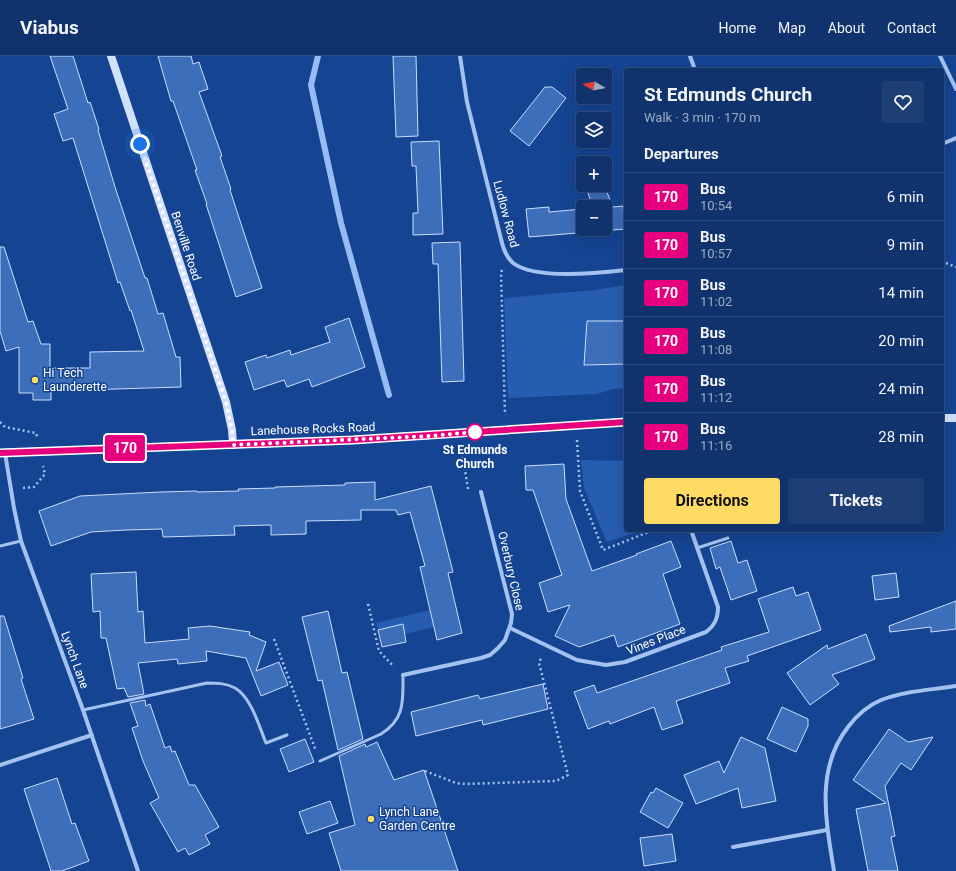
<!DOCTYPE html>
<html lang="en">
<head>
<meta charset="utf-8">
<style>
  body { margin:0; font-family:Roboto,sans-serif; background:#1e3f76; color:#f1f3f6; height:100vh; display:flex; flex-direction:column; font-size:15px; white-space:nowrap }
  * { box-sizing:border-box; margin:0 }
  p { font-size:13px; color:#9caac2 }
  .icon { flex:none; width:22px; height:22px; fill:none; stroke:currentColor; stroke-width:2; stroke-linecap:round; stroke-linejoin:round }
  .map { position:relative; flex:1; overflow:hidden }
  .panel { position:absolute; left:624px; top:12px; width:320px; height:464px; display:flex; flex-direction:column; background:#10336e; border-radius:4px; box-shadow:0 4px 16px #0002,0 0 0 1px #304e81 }
  .panel>* { flex:none }
  .badge { padding:0 8px; border-radius:3px; font-size:14px; line-height:26px }
  .needle { width:26px; rotate:280deg }
  .fabs { position:absolute; left:576px; top:12px; display:grid; gap:8px }
  .fabs a { display:grid; place-items:center; width:36px; height:36px; border-radius:4px; background:#10336e; box-shadow:0 4px 16px #0002,0 0 0 1px #304e81; font-size:20px }
  .you { position:absolute; width:20px; height:20px; margin:-10px; border:3px solid #fff; border-radius:50%; background:#1a73e8; box-shadow:0 0 0 6px #1a73e833 }
  .map>.badge { position:absolute; translate:-50% -50%; box-shadow:0 0 0 2px #fff }
  h2 { padding:0 20px; font-size:15px; line-height:36px }
  .round { display:grid; place-items:center; flex:none; width:42px; height:42px; border-radius:4px; background:#1e3f76 }
  .head { display:flex; align-items:center; justify-content:space-between; height:68px; padding:0 20px }
  h1 { font-size:19px; font-weight:700; line-height:30px }
  .button { display:flex; gap:8px; margin-top:auto; padding:8px 20px }
  .button a { flex:1; height:46px; border-radius:4px; background:#ffdb63; color:#111; font-size:16px; font-weight:700; line-height:46px; text-align:center }
  .button a+a { background:#1e3f76; color:#f1f3f6 }
  ul { padding:0; list-style:none }
  li { display:flex; align-items:center; gap:12px; height:48px; padding:0 20px; border-top:1px solid #304e81 }
  li div { flex:1 }
  li b { display:block; font-size:15px }
  li em { font-style:normal }
  li .badge { min-width:44px; font-weight:700; text-align:center }
  header { display:flex; align-items:center; gap:24px; box-sizing:border-box; height:56px; padding:0 20px; background:#10336e; border-bottom:1px solid #304e81 }
  header strong { font-size:19px }
  nav { display:flex; gap:22px; margin-inline-start:auto; font-size:14px }
  .map>svg:first-child { display:block }
  .green { fill:#275db1 }
  .lines { fill:none; stroke-linecap:round; stroke-linejoin:round }
  .stream { stroke:#95bcf4; stroke-width:6 }
  .building { fill:#3d6eba; stroke:#cadefc }
  .path { stroke:#a3c2f1; stroke-width:2.5; stroke-dasharray:2 3; stroke-linecap:butt }
  .lane { stroke:#a3c2f1; stroke-width:3 }
  .street { stroke:#a3c2f1; stroke-width:4 }
  .secondary { stroke:#d2e1fb; stroke-width:8 }
  .line-casing { stroke:#fff; stroke-width:9 }
  .line { stroke:#e6007e; stroke-width:6 }
  .walk { stroke:#fff; stroke-width:4; stroke-dasharray:0 7.2 }
  .poi-dot { fill:#ffdb63; stroke:#154492; stroke-width:1.5 }
  .stop-dot { fill:#fff; stroke:#e6007e; stroke-width:2 }
  .labels { text-anchor:middle; dominant-baseline:central; stroke-width:3; stroke-linejoin:round; paint-order:stroke }
  .street-label { font-size:12px; fill:#fff; stroke:#154492 }
  .poi-label { font-size:12px; fill:#fff; stroke:#154492; text-anchor:start }
  .stop-label { font-size:12px; font-weight:bold; fill:#fff; stroke:#154492 }
</style>
</head>
<body>
<header>
<strong>Viabus</strong>
<nav><a>Home</a><a>Map</a><a>About</a><a>Contact</a></nav>
</header>
<div class="map">
<svg width="956" height="815" viewBox="0 0 956 815">
  <rect width="100%" height="100%" fill="#154492"/>
  <!-- green -->
  <g class="green">
    <polygon points="626,229 626,332 612,333 597,338 508,342 504,242 594,234"/>
    <polygon points="581,404 626,405 626,474 643,474 607,486 584,432"/>
    <polygon points="430,554 434,571 405,578 378,574 376,567"/>
  </g>
  <g class="lines">
    <!-- stream -->
    <polyline class="stream" points="318,0 311,29 341,167 389,339"/>
  </g>
  <!-- building -->
  <g class="building">
    <polygon points="50,0 73,0 88,47 90,46 99,73 98,74 115,131 145,222 147,222 158,258 163,257 176,301 180,301 181,331 51,335 51,344 33,344 33,337 19,337 19,291 6,295 0,275 0,191 4,191 28,266 33,265 41,288 50,288 50,312 90,312 90,296 144,295 131,254 130,255 120,226 118,227 73,82 63,85 54,58 68,53"/>
    <polygon points="158,0 191,0 193,8 199,6 208,33 199,36 222,100 220,101 231,133 230,134 262,232 236,241 206,148 207,148 195,114 197,114 173,45 171,45"/>
    <polygon points="393,0 416,0 418,80 396,81"/>
    <polygon points="545,31 552,31 566,42 529,90 510,75"/>
    <polygon points="439,85 443,178 413,179 413,157 418,157 416,110 412,110 411,86"/>
    <polygon points="585,129 604,129 613,151 623,150 625,173 529,181 526,153 549,151 549,156 583,153 583,173 605,173 605,151 593,151"/>
    <polygon points="460,186 464,325 442,326 438,208 433,208 432,187"/>
    <polygon points="349,262 365,311 312,331 309,323 287,331 284,324 254,334 245,306 266,299 267,302 290,294 291,299 330,286 325,271"/>
    <polygon points="587,265 626,265 626,308 584,309"/>
    <polygon points="564,408 566,443 592,515 637,499 636,498 671,485 681,511 663,518 680,568 618,591 614,579 579,591 555,580 570,549 548,556 539,527 562,519 533,434 526,434 525,410"/>
    <polygon points="375,426 375,444 431,430 453,516 448,517 462,577 437,584 420,511 425,510 410,456 398,459 396,454 361,454 361,464 306,465 306,478 271,479 271,469 234,470 235,479 163,481 162,473 126,474 91,476 51,490 39,455 80,440 160,436 197,435 197,436 239,435 238,433 275,432 275,431 345,429 345,427"/>
    <polygon points="731,485 738,507 747,504 757,535 731,544 720,511 716,513 710,492"/>
    <polygon points="136,516 138,556 143,555 145,587 189,583 188,572 210,570 250,576 249,579 266,586 256,615 279,606 288,629 261,640 246,602 206,595 207,605 178,608 177,603 138,607 144,638 128,641 124,632 117,633 106,582 101,582 100,555 93,556 91,518"/>
    <polygon points="896,517 899,541 875,544 872,520"/>
    <polygon points="793,531 796,540 808,536 821,574 747,600 749,605 725,612 730,627 676,645 683,667 662,674 654,651 610,668 609,665 588,673 574,636 594,629 597,637 722,594 721,591 769,576 758,543"/>
    <polygon points="956,545 956,573 931,576 931,571 890,576 889,570"/>
    <polygon points="328,555 342,617 347,616 363,683 338,694 322,624 318,625 302,561"/>
    <polygon points="0,560 4,560 23,622 21,623 34,663 0,673"/>
    <polygon points="403,568 406,586 382,591 378,574"/>
    <polygon points="866,578 875,603 832,619 839,628 810,649 787,617 827,589 828,593"/>
    <polygon points="543,628 548,653 483,669 482,664 416,680 411,656 478,639 480,643"/>
    <polygon points="145,644 146,650 150,648 165,692 170,690 172,696 175,695 189,729 195,729 219,771 205,779 210,788 189,799 185,792 178,796 150,747 159,742 143,705 132,672 138,670 130,647"/>
    <polygon points="782,651 808,663 808,670 796,696 767,683"/>
    <polygon points="889,673 908,686 933,681 911,714 901,707 885,730 895,780 891,781 898,815 868,815 856,753 886,747 853,724"/>
    <polygon points="741,681 765,692 776,745 742,752 738,732 696,748 684,719 719,705 724,717"/>
    <polygon points="305,683 314,706 289,716 280,693"/>
    <polygon points="377,686 394,724 424,714 458,815 341,815 329,777 355,769 339,700 365,688 366,691"/>
    <polygon points="57,722 72,768 75,767 89,805 62,815 51,815 24,733"/>
    <polygon points="656,732 683,747 668,772 640,756 651,736 653,737"/>
    <polygon points="330,745 338,767 307,778 299,756"/>
    <polygon points="672,778 676,805 644,810 640,782"/>
  </g>
  <g class="lines">
    <!-- path -->
    <g class="path">
      <polyline points="942,210 946,207 956,211"/>
      <polyline points="502,214 501,217 505,359"/>
      <polyline points="0,366 5,371 36,377 37,381"/>
      <polyline points="577,384 580,435 603,494 654,474"/>
      <polyline points="23,432 34,431 45,418 43,410"/>
      <polyline points="468,433 463,402 468,392"/>
      <polyline points="368,548 379,595 394,611"/>
      <polyline points="274,583 316,695"/>
      <polyline points="425,715 456,727 465,728 556,725 568,719 539,607 542,600"/>
    </g>
    <!-- lane -->
    <g class="lane">
      <polyline points="0,490 21,485"/>
      <polyline points="697,492 728,482"/>
      <path d="M83,654L207,627C216,627 226,627 235,632C251,641 259,670 266,687L287,679"/>
      <path d="M320,705L381,678C405,663 403,645 403,619"/>
    </g>
    <!-- street -->
    <g class="street">
      <path d="M460,0L467,46L501,183C503,192 506,201 513,207C535,224 599,217 626,214"/>
      <polyline points="690,0 695,14"/>
      <polyline points="940,0 956,33"/>
      <polyline points="942,88 956,82"/>
      <polyline points="5,397 14,452 21,485 83,654 138,815"/>
      <path d="M510,572L577,604L606,609L625,606L706,576C715,569 718,562 718,551L691,474"/>
      <polyline points="403,619 481,602 490,599 498,592 505,584 511,567 512,558 481,436"/>
      <polyline points="0,709 92,679"/>
      <polyline points="733,791 827,774"/>
      <path d="M834,815C826,766 815,713 848,671C857,659 867,650 881,644C904,635 931,634 956,630"/>
    </g>
    <!-- secondary -->
    <g class="secondary">
      <polyline points="111,0 226,346 232,374 233,389"/>
      <polyline points="942,362 956,362"/>
      <polyline points="0,397 353,384 626,366"/>
    </g>
  </g>
  <g class="lines">
    <defs>
      <polyline id="line" points="0,397 353,384 626,366"/>
    </defs>
    <!-- line casing -->
    <use href="#line" class="line-casing"/>
    <!-- line -->
    <use href="#line" class="line"/>
    <!-- walk -->
    <polyline class="walk" points="140,88 226,346 232,374 233,389 430,380 475,376"/>
  </g>
  <!-- markers -->
  <g class="poi-dot">
    <circle cx="35" cy="324" r="4"/>
    <circle cx="371" cy="763" r="4"/>
  </g>
  <circle class="stop-dot" cx="475" cy="376" r="8"/>
  <g class="labels">
    <!-- street labels -->
    <g class="street-label">
      <text transform="translate(506 158) rotate(75)">Ludlow Road</text>
      <text transform="translate(186 190) rotate(72)">Benville Road</text>
      <text transform="translate(313 373) rotate(-2)">Lanehouse Rocks Road</text>
      <text transform="translate(511 515) rotate(77)">Overbury Close</text>
      <text transform="translate(656 584) rotate(-21)">Vines Place</text>
      <text transform="translate(75 604) rotate(70)">Lynch Lane</text>
    </g>
    <!-- poi labels -->
    <g class="poi-label">
      <text x="43" y="317">Hi Tech<tspan x="43" dy="14">Launderette</tspan></text>
      <text x="379" y="756">Lynch Lane<tspan x="379" dy="14">Garden Centre</tspan></text>
    </g>
    <!-- stop labels -->
    <g class="stop-label">
      <text x="475" y="394">St Edmunds<tspan x="475" dy="14">Church</tspan></text>
    </g>
  </g>
</svg>
<div class="fabs">
<a><svg class="needle" viewBox="-14 -14 28 28"><path d="M0-13l5 13h-10z" fill="#e53935"/><path d="M0 13l5-13h-10z" fill="#9caac2"/></svg></a>
<a><svg class="icon" aria-label="layers" viewBox="0 0 24 24"><path d="M12 4l9 5-9 5-9-5zM3 14l9 5 9-5"/></svg></a>
<a>+</a>
<a>−</a>
</div>
<div class="you" style="left:140px;top:88px"></div>
<b class="badge" style="left:125px;top:392px;background:#e6007e;color:#fff">170</b>
<section class="panel">
<div class="head"><div><h1>St Edmunds Church</h1><p>Walk · 3 min · 170 m</p></div><a class="round"><svg class="icon" aria-label="heart" viewBox="0 0 24 24"><path d="M12 20l-8-8c-3-5 5-10 8-4 3-6 11-1 8 4z"/></svg></a></div>
<h2>Departures</h2>
<ul>
<li><span class="badge" style="background:#e6007e;color:#fff">170</span><div><b>Bus</b><p>10:54</p></div><em>6 min</em></li>
<li><span class="badge" style="background:#e6007e;color:#fff">170</span><div><b>Bus</b><p>10:57</p></div><em>9 min</em></li>
<li><span class="badge" style="background:#e6007e;color:#fff">170</span><div><b>Bus</b><p>11:02</p></div><em>14 min</em></li>
<li><span class="badge" style="background:#e6007e;color:#fff">170</span><div><b>Bus</b><p>11:08</p></div><em>20 min</em></li>
<li><span class="badge" style="background:#e6007e;color:#fff">170</span><div><b>Bus</b><p>11:12</p></div><em>24 min</em></li>
<li><span class="badge" style="background:#e6007e;color:#fff">170</span><div><b>Bus</b><p>11:16</p></div><em>28 min</em></li>
</ul>
<div class="button"><a>Directions</a><a>Tickets</a></div>
</section>
</div>
</body>
</html>
